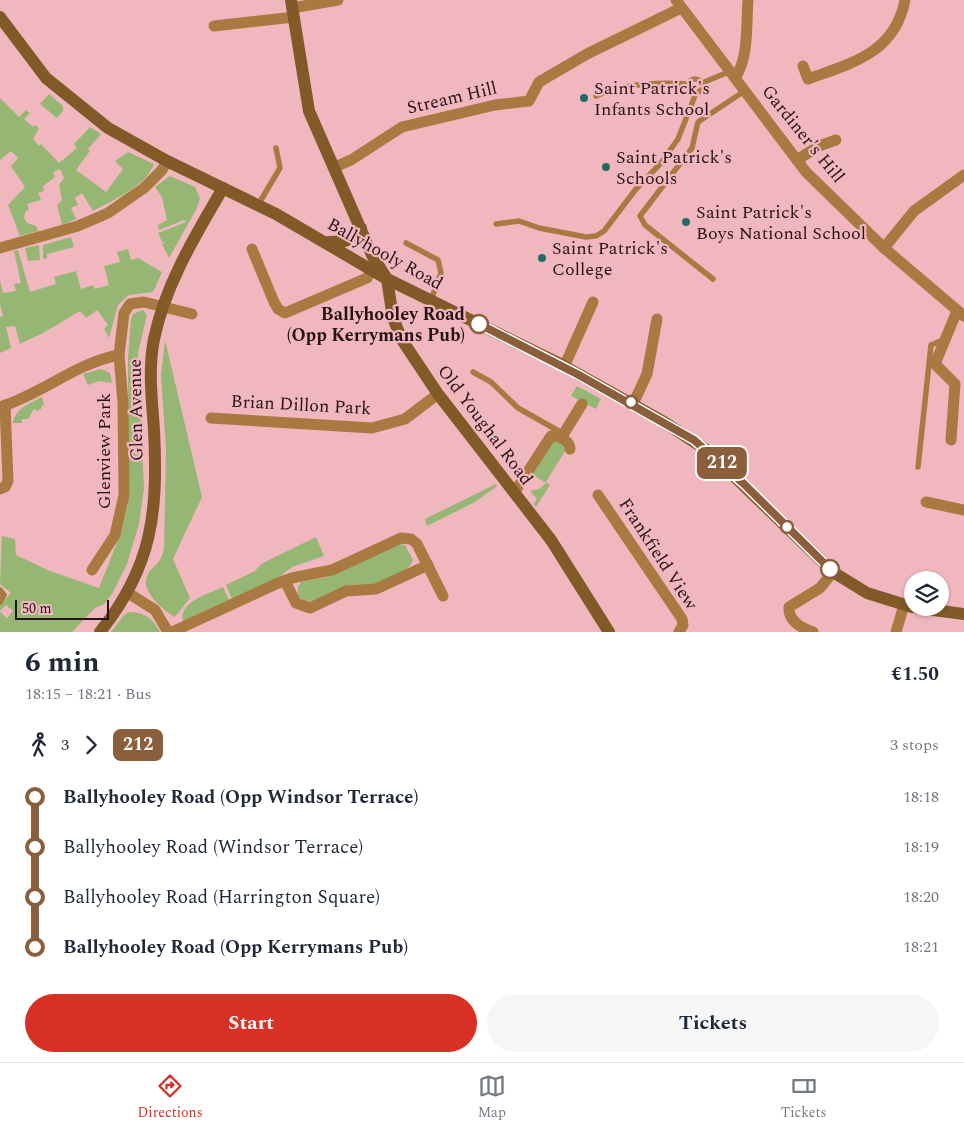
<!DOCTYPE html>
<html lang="en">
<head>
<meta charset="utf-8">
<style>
  body { margin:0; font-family:Spectral,serif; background:#f6f6f7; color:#1f2937; height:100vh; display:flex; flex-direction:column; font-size:19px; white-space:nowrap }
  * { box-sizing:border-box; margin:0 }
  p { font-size:16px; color:#747a83 }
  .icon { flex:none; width:28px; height:28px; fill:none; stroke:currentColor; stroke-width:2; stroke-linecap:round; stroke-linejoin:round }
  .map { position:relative; height:632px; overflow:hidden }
  .drawer { display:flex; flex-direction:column; background:#fff; flex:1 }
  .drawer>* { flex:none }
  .badge { padding:0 10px; border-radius:8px; font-size:18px; line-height:32px }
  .tools { position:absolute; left:904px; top:571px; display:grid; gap:10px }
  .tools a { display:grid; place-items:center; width:45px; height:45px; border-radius:50%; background:#fff; box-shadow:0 1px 4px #0004; font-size:25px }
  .scale { position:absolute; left:15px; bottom:12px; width:94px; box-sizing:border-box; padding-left:5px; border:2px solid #271316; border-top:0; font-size:14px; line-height:18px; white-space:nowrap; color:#271316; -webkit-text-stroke:4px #f1b7be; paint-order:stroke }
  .map>.badge { position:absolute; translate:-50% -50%; box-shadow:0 0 0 2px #fff }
  .legs { display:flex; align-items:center; gap:8px; height:55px; padding:0 25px; font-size:16px }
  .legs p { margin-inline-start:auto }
  .head { display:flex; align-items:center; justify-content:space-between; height:85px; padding:0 25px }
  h1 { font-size:28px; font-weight:700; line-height:38px }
  .cta { display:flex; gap:10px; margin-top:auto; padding:10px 25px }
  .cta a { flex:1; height:58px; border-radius:30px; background:#d93025; color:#fff; font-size:20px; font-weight:700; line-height:58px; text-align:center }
  .cta a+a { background:#f6f6f7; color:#1f2937 }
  ul { padding:0 25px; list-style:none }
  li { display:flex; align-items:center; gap:18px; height:50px; font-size:19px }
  li i { display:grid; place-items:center; width:8px; height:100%; margin:0 6px; background:currentColor }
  li i::after { content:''; width:12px; height:12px; margin:-6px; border:4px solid; border-radius:50%; background:#fff }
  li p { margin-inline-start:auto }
  li:first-child i { background:linear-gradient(#0000 50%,currentColor 0) }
  li:last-child i { background:linear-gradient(currentColor 50%,#0000 0) }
  .tab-bar { display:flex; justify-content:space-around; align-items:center; height:70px; border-top:1px solid #e0e1e3; background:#fff; font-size:14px; color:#747a83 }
  .tab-bar a { display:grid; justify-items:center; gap:2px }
  .tab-bar .current { color:#d93025 }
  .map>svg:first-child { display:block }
  .green { fill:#95b773 }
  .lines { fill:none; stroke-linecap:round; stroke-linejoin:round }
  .lane { stroke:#a87a42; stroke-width:5.5 }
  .street { stroke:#a87a42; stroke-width:11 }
  .secondary { stroke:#825a28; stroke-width:12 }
  .line-1-casing { stroke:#fff; stroke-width:11 }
  .line-1 { stroke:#8b5e3c; stroke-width:8 }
  .poi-dot { fill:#216c68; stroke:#f1b7be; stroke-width:2 }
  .stop-1-dot { fill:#fff; stroke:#8b5e3c; stroke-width:2.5 }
  .labels { text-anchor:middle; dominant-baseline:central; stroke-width:4.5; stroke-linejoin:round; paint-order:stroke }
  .poi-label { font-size:18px; fill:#271316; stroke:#f1b7be; text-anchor:start }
  .street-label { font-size:18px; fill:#271316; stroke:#f1b7be }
  .stop-label { font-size:18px; font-weight:bold; fill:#271316; stroke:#f1b7be; text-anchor:end }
</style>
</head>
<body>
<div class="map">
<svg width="964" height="632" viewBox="0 0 964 632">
  <rect width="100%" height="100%" fill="#f1b7be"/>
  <!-- green -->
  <g class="green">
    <polygon points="49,94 63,106 63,111 57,118 40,104"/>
    <path d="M0,98L19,117L26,110L30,113L24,119L33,127L35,125L39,128L33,139L39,146L41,144L59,163L77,148L74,144L90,127L101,134L88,149L90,151L76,170L106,192L123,169L115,161L128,152L154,164C145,187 113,200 93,211L82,193L75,198L78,205L71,208L76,219L62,225L57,205L62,200L59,185L64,178L60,169L53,172L55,177L43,186L44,191L38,193L41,200L27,204L29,209L25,212L24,218L27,223L36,226L38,231L20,236L8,205L25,187L11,166L18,158L11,151L0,160Z"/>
    <polygon points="170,176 195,187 200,198 197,208 169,258 162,244 165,242 162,242 158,233 186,222 184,220 159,230 158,225 167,220 162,197 155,187"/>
    <polygon points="71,237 74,247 47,254 47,258 43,259 43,245"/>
    <polygon points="39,245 40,260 28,261 25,248"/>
    <polygon points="128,249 131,260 138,258 162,272 153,292 129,295 123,300 118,305 109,338 104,329 108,325 97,310 86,318 80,311 43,333 20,344 15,326 6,327 11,348 0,353 0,317 3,316 0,304 0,280 3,293 16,291 14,284 21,283 14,251 18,250 30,292 56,284 54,277 76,271 81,289 93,285 95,289 109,285 104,266 120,262 117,252"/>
    <polygon points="143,310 147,315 138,353 144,489 139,524 127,564 112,594 104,604 95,608 72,632 0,632 0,612 7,618 13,611 6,605 0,611 0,605 11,593 0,584 2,536 15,539 16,555 50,571 99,588 122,530 128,504 128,358 131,319 133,314"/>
    <path d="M165,340L202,497L173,559L190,598L175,617C164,611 140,591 147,576C153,564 160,566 164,549L166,449L161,375Z"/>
    <polygon points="101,369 110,373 112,383 99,381 88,385 83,374"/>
    <polygon points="577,386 601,399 596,409 571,396"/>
    <path d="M42,397L44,405L41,406L42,408L37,411L34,409L28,419H22V423H13C15,408 29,404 42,397Z"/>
    <polygon points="552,439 565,446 565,451 546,482 550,485 536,507 534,504 537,499 530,491 539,489 546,483 530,473"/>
    <polygon points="496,484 497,486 475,502 427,526 425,519"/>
    <polygon points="316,537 324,556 292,567 278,578 232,599 226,585 255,571 261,564"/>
    <path d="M398,544L405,545L413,560C410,571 386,582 375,585C367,587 357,583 348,586C333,590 313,610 298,596V587L301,582L329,577L384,549Z"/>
    <path d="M223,587L229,600L183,621C178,602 210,593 223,587Z"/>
    <path d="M129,612C145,612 152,618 160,632H111L124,615Z"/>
  </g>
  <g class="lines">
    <!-- lane -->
    <g class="lane">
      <circle cx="695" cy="86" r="7"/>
      <polyline points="702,83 731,71"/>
      <path d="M596,96C625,83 657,82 688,84"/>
      <polyline points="258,205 280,168 276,148"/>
      <polyline points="496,224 519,221 539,228 586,237 596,236 604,231 636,189 661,163 678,139 696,93"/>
      <polyline points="406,243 438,260 441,273 431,300"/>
      <polyline points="713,279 645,225 640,216 692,148 698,122 746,90"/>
      <polyline points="473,372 491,382 518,408 564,434"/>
      <polyline points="918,467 931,345 943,340"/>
      <polyline points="0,590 4,595 0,602"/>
    </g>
    <!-- street -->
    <g class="street">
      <polyline points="676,0 806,172 884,248 964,316"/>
      <polyline points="292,8 338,0"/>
      <polyline points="214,26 294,17"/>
      <path d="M803,66L808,79C852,63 895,53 905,0"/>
      <path d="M736,77C749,55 746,25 748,0"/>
      <polyline points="797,160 819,146 836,140"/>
      <polyline points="335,167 351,160 402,127 495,105 529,101 539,82 587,54 681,8"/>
      <polyline points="0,248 78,226 108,213 144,188 162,170 167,161"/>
      <polyline points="884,248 914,211 964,175"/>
      <polyline points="252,249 274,302 278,309 285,313 367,278 372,269"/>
      <polyline points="564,367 593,302"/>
      <polyline points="633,404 647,374 657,319"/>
      <path d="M0,407C42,394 76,363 119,355L124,313L130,304L144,302L192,314"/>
      <polyline points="211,418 372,428 405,419 438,394"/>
      <polyline points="561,438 582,404"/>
      <polyline points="951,440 955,384 935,364 957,311"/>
      <polyline points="0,489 5,487 8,481 5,405"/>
      <path d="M514,493L551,436C559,435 570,441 570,449"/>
      <polyline points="598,495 682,619 683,625 679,632"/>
      <polyline points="926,502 964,510"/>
      <polyline points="92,570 115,535 124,495 123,403 119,355"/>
      <polyline points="285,581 296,603 310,608 346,591 376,589 428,565"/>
      <polyline points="128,593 155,610 168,632"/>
      <polyline points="172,632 276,584 292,578 332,570 401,538 411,539 417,544 443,596"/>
      <path d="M813,632C801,628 788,621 789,607L820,588L833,572"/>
      <polyline points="896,632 904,605"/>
    </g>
    <!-- secondary -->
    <g class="secondary">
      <polyline points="291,0 309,111 372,255 387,279 393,318 402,340 438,394 551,540 609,632"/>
      <polyline points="0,17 46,78 108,128 167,161 276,214 387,279 560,364 664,422 708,451 833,572 867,593 912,607"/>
      <path d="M328,242C343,242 352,242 361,228"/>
      <polyline points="918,608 964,614"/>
      <path d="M100,632C153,566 158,512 154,430C152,400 148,369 154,339C165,285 195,236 223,188"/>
    </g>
  </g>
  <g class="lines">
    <defs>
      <polyline id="line-1" points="479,324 577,374 694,440 744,484 830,569"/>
    </defs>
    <!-- line-1 casing -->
    <use href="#line-1" class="line-1-casing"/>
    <!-- line-1 -->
    <use href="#line-1" class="line-1"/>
  </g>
  <!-- markers -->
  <g class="poi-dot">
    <circle cx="584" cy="98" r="5"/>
    <circle cx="606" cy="167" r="5"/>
    <circle cx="686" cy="222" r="5"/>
    <circle cx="542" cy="258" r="5"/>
  </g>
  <g class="stop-1-dot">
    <circle cx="479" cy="324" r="9"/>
    <circle cx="631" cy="402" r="6"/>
    <circle cx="787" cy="527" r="6"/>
    <circle cx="830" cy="569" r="9"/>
  </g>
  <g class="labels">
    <!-- poi labels -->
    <g class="poi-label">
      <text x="594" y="88">Saint Patrick's<tspan x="594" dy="21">Infants School</tspan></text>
      <text x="616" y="157">Saint Patrick's<tspan x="616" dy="21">Schools</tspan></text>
      <text x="696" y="212">Saint Patrick's<tspan x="696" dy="21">Boys National School</tspan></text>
      <text x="552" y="248">Saint Patrick's<tspan x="552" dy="21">College</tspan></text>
    </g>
    <!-- street labels -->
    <g class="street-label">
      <text transform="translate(452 98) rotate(-13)">Stream Hill</text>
      <text transform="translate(803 134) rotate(51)">Gardiner's Hill</text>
      <text transform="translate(385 254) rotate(29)">Ballyhooly Road</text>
      <text transform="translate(301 405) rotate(3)">Brian Dillon Park</text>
      <text transform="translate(136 410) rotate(-91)">Glen Avenue</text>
      <text transform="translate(485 425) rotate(53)">Old Youghal Road</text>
      <text transform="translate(104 451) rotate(-90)">Glenview Park</text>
      <text transform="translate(658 554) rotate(57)">Frankfield View</text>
    </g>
    <!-- stop labels -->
    <g class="stop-label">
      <text x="465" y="314">Ballyhooley Road<tspan x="465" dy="21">(Opp Kerrymans Pub)</tspan></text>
    </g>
  </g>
</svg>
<div class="tools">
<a><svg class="icon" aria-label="layers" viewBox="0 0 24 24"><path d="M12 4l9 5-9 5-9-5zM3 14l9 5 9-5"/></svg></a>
</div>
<div class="scale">50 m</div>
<b class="badge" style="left:722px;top:463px;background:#8b5e3c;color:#fff">212</b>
</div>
<section class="drawer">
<div class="head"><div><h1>6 min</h1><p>18:15 – 18:21 · Bus</p></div><b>€1.50</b></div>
<div class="legs"><svg class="icon" aria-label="walk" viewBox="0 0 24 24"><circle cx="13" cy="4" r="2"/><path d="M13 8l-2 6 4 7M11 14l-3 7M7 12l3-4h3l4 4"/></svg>3<svg class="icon" aria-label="forward" viewBox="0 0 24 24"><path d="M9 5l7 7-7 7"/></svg><b class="badge" style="background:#8b5e3c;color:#fff">212</b><p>3 stops</p></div>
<ul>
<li><i style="color:#8b5e3c"></i><b>Ballyhooley Road (Opp Windsor Terrace)</b><p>18:18</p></li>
<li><i style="color:#8b5e3c"></i><span>Ballyhooley Road (Windsor Terrace)</span><p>18:19</p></li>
<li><i style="color:#8b5e3c"></i><span>Ballyhooley Road (Harrington Square)</span><p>18:20</p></li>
<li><i style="color:#8b5e3c"></i><b>Ballyhooley Road (Opp Kerrymans Pub)</b><p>18:21</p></li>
</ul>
<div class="cta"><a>Start</a><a>Tickets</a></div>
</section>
<nav class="tab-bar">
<a class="current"><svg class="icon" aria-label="directions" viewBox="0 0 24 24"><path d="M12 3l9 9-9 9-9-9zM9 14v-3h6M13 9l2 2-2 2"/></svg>Directions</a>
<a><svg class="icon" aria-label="map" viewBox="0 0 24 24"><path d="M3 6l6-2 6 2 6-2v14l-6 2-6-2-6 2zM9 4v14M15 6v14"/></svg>Map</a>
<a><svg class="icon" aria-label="tickets" viewBox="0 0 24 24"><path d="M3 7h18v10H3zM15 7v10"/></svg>Tickets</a>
</nav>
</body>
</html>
